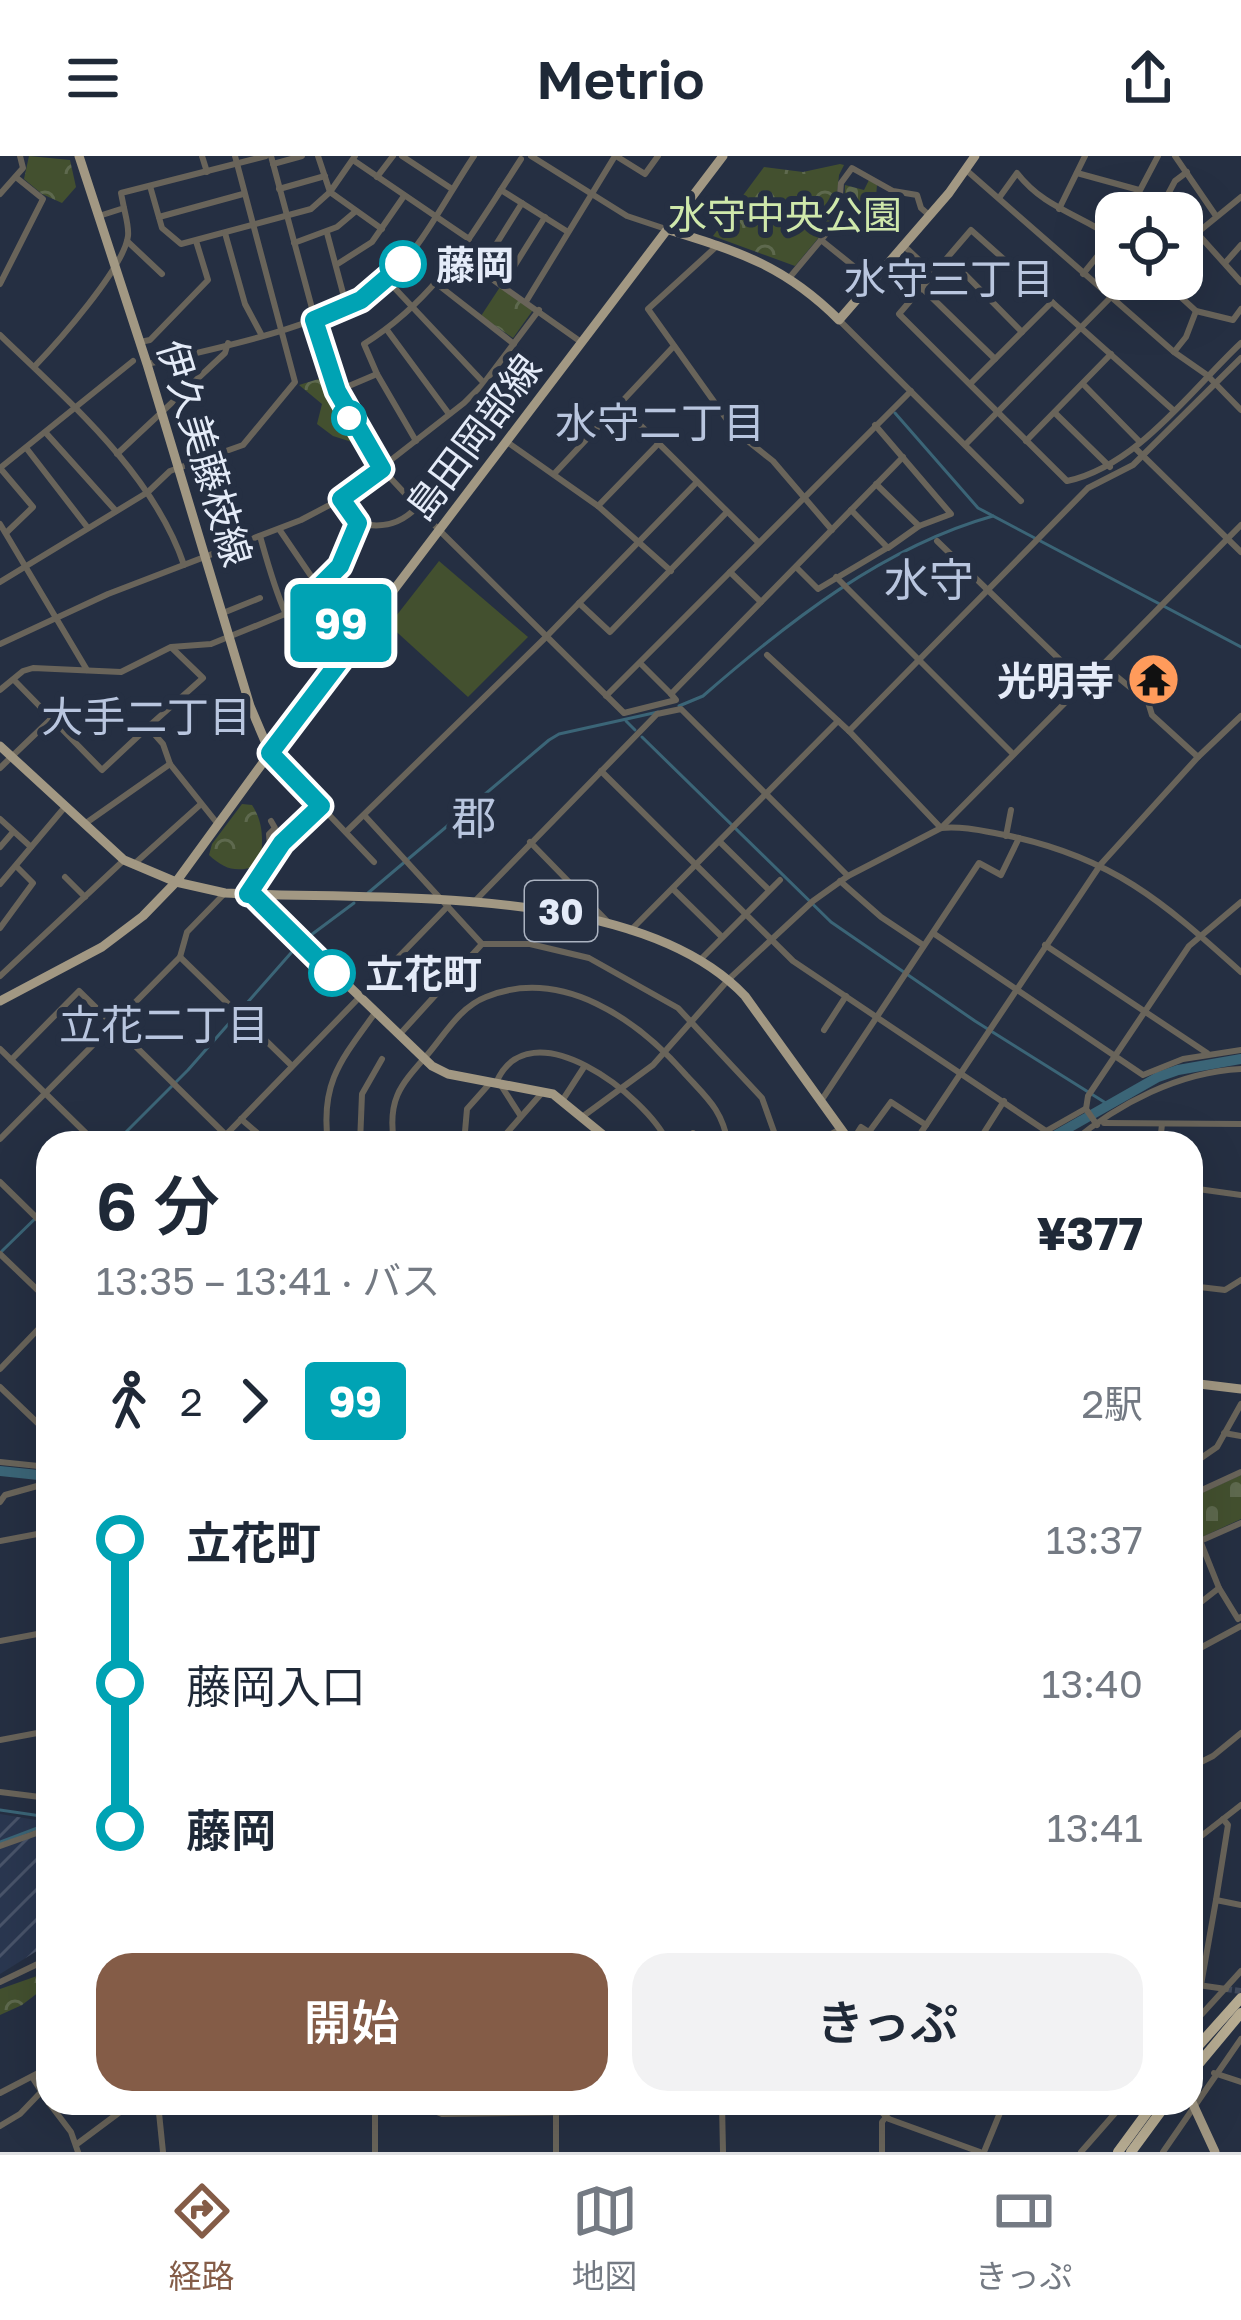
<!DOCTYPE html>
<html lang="ja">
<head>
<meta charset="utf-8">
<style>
  body { margin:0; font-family:"Golos Text","Noto Sans JP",sans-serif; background:#f2f2f3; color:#1f2937; height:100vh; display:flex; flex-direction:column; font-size:45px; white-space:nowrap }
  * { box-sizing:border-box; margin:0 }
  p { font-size:39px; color:#747a83 }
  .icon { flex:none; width:66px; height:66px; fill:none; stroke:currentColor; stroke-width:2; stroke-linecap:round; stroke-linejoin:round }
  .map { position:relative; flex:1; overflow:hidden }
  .sheet { position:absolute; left:36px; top:975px; width:1167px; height:984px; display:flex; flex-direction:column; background:#fff; border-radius:36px; box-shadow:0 12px 48px #0002 }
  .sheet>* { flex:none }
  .badge { padding:0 24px; border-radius:9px; font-size:42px; line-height:78px }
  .buttons { position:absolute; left:1095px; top:36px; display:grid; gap:24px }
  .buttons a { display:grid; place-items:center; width:108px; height:108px; border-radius:24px; background:#fff; box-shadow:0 12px 48px #0002; font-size:60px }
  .map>.badge { position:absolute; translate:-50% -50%; box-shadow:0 0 0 6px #fff }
  .legs { display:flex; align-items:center; gap:18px; height:132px; padding:0 60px; font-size:39px }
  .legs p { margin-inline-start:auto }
  .overview { display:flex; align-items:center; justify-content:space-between; height:204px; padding:0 60px }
  h1 { font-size:66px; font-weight:600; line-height:90px }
  .primary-button { display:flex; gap:24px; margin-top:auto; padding:24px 60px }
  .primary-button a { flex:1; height:138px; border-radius:36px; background:#845c47; color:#fff; font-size:48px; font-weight:600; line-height:138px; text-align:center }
  .primary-button a+a { background:#f2f2f3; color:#1f2937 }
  ul { padding:0 60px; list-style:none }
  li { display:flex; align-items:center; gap:42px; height:144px; font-size:45px }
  li i { display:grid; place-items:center; width:18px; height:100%; margin:0 15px; background:currentColor }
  li i::after { content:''; width:30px; height:30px; margin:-15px; border:9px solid; border-radius:50%; background:#fff }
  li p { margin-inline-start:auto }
  li:first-child i { background:linear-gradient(#0000 50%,currentColor 0) }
  li:last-child i { background:linear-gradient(currentColor 50%,#0000 0) }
  header { display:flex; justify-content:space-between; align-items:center; height:156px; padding:0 60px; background:#fff; font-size:54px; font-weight:600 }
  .tab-bar { display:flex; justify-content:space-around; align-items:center; height:168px; border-top:3px solid #e0e1e3; background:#fff; font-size:33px; color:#747a83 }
  .tab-bar a { display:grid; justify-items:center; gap:6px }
  .tab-bar .selected { color:#845c47 }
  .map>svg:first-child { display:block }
  .industrial { fill:url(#industrial-furrows) }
  .forest { fill:url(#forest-crowns) }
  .cemetery { fill:url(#cemetery-stones) }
  .garden { fill:#43502f }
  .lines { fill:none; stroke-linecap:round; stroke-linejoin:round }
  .stream { stroke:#3b6577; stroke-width:3 }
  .river { stroke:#3b6577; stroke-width:10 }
  .minor-tunnel { stroke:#424b5d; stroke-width:6; stroke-dasharray:6 3; stroke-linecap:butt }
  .minor { stroke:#69645a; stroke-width:6 }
  .major { stroke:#a29883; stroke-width:9 }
  .highway { stroke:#b8ad93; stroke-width:10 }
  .line-1-casing { stroke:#fff; stroke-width:27 }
  .line-1 { stroke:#00a3b4; stroke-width:18 }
  .stop-1-dot { fill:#fff; stroke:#00a3b4; stroke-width:6 }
  .labels { text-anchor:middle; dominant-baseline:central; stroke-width:12; stroke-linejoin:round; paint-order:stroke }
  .shield { fill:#252f42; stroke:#abb3c1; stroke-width:3 }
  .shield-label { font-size:36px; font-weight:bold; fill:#e4ebf8 }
  .park-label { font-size:39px; fill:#cfe8ab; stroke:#252f42 }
  .stop-label { font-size:39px; font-weight:bold; fill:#e4ebf8; stroke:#252f42; text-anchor:start }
  .street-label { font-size:39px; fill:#e4ebf8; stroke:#252f42 }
  .poi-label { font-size:39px; font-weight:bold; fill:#e4ebf8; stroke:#252f42; text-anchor:end }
  .neighbourhood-label { font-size:42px; fill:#b9c6df; stroke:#252f42 }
  .quarter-label { font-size:45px; fill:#b9c6df; stroke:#252f42 }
</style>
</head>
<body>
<header><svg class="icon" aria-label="menu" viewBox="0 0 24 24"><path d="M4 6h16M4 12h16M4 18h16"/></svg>Metrio<svg class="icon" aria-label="share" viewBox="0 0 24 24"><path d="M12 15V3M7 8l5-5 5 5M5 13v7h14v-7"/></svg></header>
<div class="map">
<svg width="1241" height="1996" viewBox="0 0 1241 1996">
  <defs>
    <pattern id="industrial-furrows" width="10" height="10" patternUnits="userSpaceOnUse" patternTransform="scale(3)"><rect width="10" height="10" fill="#2a3750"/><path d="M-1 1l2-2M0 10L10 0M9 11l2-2" fill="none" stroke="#49546a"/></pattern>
    <pattern id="forest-crowns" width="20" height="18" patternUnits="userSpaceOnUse" patternTransform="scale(3)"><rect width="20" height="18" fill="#43502f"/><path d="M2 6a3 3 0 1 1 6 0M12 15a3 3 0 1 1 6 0" fill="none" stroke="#5e694e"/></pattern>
    <pattern id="cemetery-stones" width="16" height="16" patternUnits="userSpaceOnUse" patternTransform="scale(3)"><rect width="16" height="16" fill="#43502f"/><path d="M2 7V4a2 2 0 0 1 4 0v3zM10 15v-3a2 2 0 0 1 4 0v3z" fill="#5e694e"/></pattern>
  </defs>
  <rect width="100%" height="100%" fill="#252f42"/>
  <!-- industrial -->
  <polygon class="industrial" points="0,1658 48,1666 48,1788 0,1818"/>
  <!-- forest -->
  <g class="forest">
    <polygon points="29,0 70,4 76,31 62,47 42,38 24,23"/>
    <polygon points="840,8 844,9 839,19 835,62 795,110 713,80 764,11 803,16"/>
    <polygon points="500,131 533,154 513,182 481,160"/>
    <polygon points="325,221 355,284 352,286 333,280 317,268 322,248 299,229"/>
    <path d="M242,648L252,649C265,669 262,686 261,708C239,717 226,715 209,699L212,688Z"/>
    <polygon points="48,1811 48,1829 22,1849 0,1859 0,1833 37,1820"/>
  </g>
  <!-- cemetery -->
  <g class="cemetery">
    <polygon points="869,24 877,29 875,53 869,62 874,75 859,77 844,64 845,29 864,34"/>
    <polygon points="1241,1319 1241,1363 1202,1381 1191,1342"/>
  </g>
  <!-- garden -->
  <polygon class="garden" points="439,405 528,481 468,541 389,469"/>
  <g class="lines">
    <!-- stream -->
    <g class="stream">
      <polyline points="895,257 978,352 1241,491"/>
      <path d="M679,550L703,540C788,466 883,391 993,360"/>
      <polyline points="626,565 635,574"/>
      <polyline points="642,581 831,766 975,865 1109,949"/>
      <polyline points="368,737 549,584 559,578 658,556"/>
      <polyline points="307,782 354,747"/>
      <polyline points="115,987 188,914 298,789"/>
      <polyline points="2,1095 48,1050"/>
      <polyline points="0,1654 48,1661"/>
      <polyline points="0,1686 48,1668"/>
    </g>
    <!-- river -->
    <g class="river">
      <polyline points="1042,987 1158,921 1178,914 1241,903"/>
      <polyline points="0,1315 48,1320"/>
    </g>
    <!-- minor-tunnel -->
    <polyline class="minor-tunnel" points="1226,1833 1241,1835"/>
    <!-- minor -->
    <g class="minor">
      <polyline points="202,0 207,16"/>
      <polyline points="271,0 330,219 366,288 382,313 440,375 624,557 676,544 671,538 903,301"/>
      <polyline points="318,0 330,36 382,73"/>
      <polyline points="402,0 452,33"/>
      <polyline points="531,0 627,60 669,74"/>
      <polyline points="616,0 645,18 658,0"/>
      <polyline points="1175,0 1216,60"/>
      <polyline points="353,4 469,83"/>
      <polyline points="273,8 302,0"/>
      <polyline points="965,13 1174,196 1207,219 1241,254"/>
      <polyline points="1077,17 1139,34"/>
      <polyline points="377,21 393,0"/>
      <polyline points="150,30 162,72 181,88 311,53 330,36 355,0"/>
      <polyline points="279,33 325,20"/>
      <polyline points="501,34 521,3"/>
      <polyline points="0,38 23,12 20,0"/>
      <path d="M999,42L1017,17C1045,53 1080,58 1116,84"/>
      <polyline points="1059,53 1085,0"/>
      <polyline points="1130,53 1143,57"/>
      <polyline points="1128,57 1158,0"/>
      <polyline points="1158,57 1175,25 1187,16"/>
      <polyline points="99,60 124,52 121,37 266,0"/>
      <polyline points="159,61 243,38"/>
      <polyline points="1182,71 1197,77 1241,126"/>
      <polyline points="225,77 245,148 261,178"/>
      <polyline points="327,77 347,152"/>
      <polyline points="1197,77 1241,41"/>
      <polyline points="821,84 838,63 841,27 852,12 893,35 917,39 921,52 929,59"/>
      <polyline points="127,85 162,118"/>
      <polyline points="1182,86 1188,90 1182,101"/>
      <polyline points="294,87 337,71 356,55"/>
      <polyline points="718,89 648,153 735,275 773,305 832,374"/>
      <polyline points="903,89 934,118"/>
      <polyline points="458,99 581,186"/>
      <polyline points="949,102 1022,176"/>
      <polyline points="1225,107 1241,89"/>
      <polyline points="336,109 372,86 404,40"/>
      <polyline points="480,114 522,47"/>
      <polyline points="1083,118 1116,77"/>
      <polyline points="790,121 821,84 872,125"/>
      <polyline points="1161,123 1196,155 1233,164 1241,153"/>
      <polyline points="387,124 483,226"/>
      <polyline points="0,128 43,43 17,22"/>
      <polyline points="437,128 514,188"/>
      <polyline points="503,128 545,61"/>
      <polyline points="922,132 995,203"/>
      <polyline points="527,144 615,0"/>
      <polyline points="839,164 1021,345"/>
      <polyline points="387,174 449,258"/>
      <path d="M0,179C68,245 153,317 184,409"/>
      <polyline points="140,186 150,184 208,124 196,85"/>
      <polyline points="1174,196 1186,181 1196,155"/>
      <path d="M147,208C214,193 341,168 389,122C424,88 447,40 474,0"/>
      <path d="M34,211C57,187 124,112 128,80C129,72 126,61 124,52"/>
      <polyline points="377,218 416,285"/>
      <polyline points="970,228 1052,146"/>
      <polyline points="1083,228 1140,286"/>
      <path d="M337,235L377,218L364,188C429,147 460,97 501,34L568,76"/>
      <polyline points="620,249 758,386"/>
      <path d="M1172,253L971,74L899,158L1067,325C1137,310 1190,235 1241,187"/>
      <polyline points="1055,257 1110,311"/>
      <polyline points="46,277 116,355"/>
      <polyline points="1026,285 1111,198"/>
      <polyline points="507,286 598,350 671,415"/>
      <polyline points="966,288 1111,141"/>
      <polyline points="1135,292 1241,396"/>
      <polyline points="27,293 88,372"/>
      <polyline points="117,298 225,197 228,187"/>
      <polyline points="0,312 133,205"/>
      <polyline points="0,312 33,351 6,377"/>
      <polyline points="554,318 674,190"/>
      <polyline points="876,328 919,370"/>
      <path d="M341,343L358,367C381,373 400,369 417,351"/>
      <polyline points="598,350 658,288"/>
      <polyline points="851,354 888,392 919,370 951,358 875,269"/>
      <polyline points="0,368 87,514"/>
      <polyline points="279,373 354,483"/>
      <path d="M260,380C274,430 288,484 330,518"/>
      <polyline points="937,385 1085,528"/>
      <polyline points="796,411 818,433 887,392"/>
      <polyline points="730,416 761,446"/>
      <polyline points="836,421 1012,597"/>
      <polyline points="0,426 148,336 170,315 243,289 295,226 235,0"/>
      <polyline points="579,447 610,476 727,356"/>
      <polyline points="223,457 260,442"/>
      <polyline points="0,488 108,438 301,364 341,343 464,247 484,227 539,154"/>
      <polyline points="767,499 849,575 941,672"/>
      <polyline points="640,507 671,538"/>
      <polyline points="1104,510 1148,546 1152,559 1198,601"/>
      <polyline points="14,524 102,614 148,571 163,588 170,608 217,667"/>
      <polyline points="0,534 23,515 33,512 121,516 171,491 211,488 268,465 285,458 340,410 358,367"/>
      <polyline points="606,540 911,235"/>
      <polyline points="148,571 203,522 172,492"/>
      <polyline points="849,575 1088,332 1133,309 1241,202"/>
      <polyline points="270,597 374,706"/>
      <polyline points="0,612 52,562"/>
      <polyline points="601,615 793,805 1046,975"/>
      <polyline points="364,659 482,788 530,788 589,802 678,852 762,942 778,987"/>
      <polyline points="0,663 31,691"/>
      <polyline points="271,665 275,672 269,678 270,690 277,694"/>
      <polyline points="86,667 170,608"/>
      <path d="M941,672C963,670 983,675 1005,679C1112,701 1162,745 1241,816"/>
      <polyline points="347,675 545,482 697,326"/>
      <polyline points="1006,680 1011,654"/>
      <polyline points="530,686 607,765"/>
      <polyline points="720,686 769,734"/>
      <polyline points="0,691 13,676"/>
      <polyline points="133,709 201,648"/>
      <polyline points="65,721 85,741"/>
      <polyline points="840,725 881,761 923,789"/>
      <polyline points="0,728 64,652"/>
      <polyline points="673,733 722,781"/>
      <polyline points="248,738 269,703 321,650"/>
      <polyline points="473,747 657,558 681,553 848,720"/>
      <polyline points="0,772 33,727 16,710"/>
      <polyline points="630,775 838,565"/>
      <polyline points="933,777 1143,919 1183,903 1241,894"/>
      <polyline points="1045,789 1207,897"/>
      <polyline points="180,801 292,910"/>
      <polyline points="701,803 780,724"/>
      <polyline points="0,820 124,704"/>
      <polyline points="824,874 846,840"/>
      <polyline points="400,878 482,788"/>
      <polyline points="0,893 96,987"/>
      <polyline points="11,904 79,835 226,979"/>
      <path d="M496,927C529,849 647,940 668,987"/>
      <polyline points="502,931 520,959"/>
      <polyline points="562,945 584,911"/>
      <polyline points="821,945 979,707 1001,719 1019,682"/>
      <polyline points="582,961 653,909 729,823 813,745 848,720 941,672 1241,369"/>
      <polyline points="241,963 269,987"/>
      <polyline points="1104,967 1241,968"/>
      <polyline points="1097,969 1086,953 1088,940 1189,790 1241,746"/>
      <polyline points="869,976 891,946 926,969"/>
      <polyline points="693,977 695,987"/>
      <polyline points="983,978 1004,945"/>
      <polyline points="0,983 180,801 187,776 225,737"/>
      <polyline points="822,983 840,973"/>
      <polyline points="650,984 653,987"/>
      <polyline points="218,987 448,750"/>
      <polyline points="286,987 293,982"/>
      <path d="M328,987C320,927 341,904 375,857"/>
      <polyline points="360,987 362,938 382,903"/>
      <path d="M394,987C387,942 401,929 428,898C445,878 460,851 486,841C562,810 638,864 686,919C708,943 722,954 728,987"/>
      <polyline points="464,987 467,953 491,926"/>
      <polyline points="498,987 541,938"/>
      <polyline points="851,987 861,971 886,987"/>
      <polyline points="914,987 1101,708 1198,601 1241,560"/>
      <polyline points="1025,987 1085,953"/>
      <path d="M1071,987C1119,947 1179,916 1241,913"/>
      <polyline points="1160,987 1162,968"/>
      <polyline points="0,1026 48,1073"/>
      <polyline points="1191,1032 1241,1039"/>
      <polyline points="0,1098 48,1144"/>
      <polyline points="1191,1130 1225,1134 1241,1124"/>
      <polyline points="0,1213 48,1163"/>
      <polyline points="0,1231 48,1277"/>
      <polyline points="1224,1277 1241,1280"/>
      <polyline points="0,1306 48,1311"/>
      <polyline points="1191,1309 1217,1291 1241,1248"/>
      <polyline points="1191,1339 1241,1316"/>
      <polyline points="0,1346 5,1339 48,1327"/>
      <polyline points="1191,1362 1219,1432 1238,1463 1241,1461"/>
      <polyline points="0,1385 48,1376"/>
      <polyline points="1191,1389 1241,1367"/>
      <polyline points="1191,1454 1219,1432"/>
      <polyline points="0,1485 48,1476"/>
      <polyline points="1191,1497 1241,1470"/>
      <polyline points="0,1584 48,1575"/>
      <polyline points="1191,1611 1213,1600 1241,1577"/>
      <polyline points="0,1636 48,1642"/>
      <polyline points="1191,1688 1241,1649"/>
      <polyline points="0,1690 48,1673"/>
      <polyline points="1216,1744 1228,1669 1223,1663"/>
      <polyline points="0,1826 48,1803"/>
      <polyline points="1191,1828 1226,1833"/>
      <polyline points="1201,1829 1216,1744 1241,1749"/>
      <polyline points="1191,1870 1241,1815"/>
      <polyline points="1214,1917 1241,1926"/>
      <polyline points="32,1921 48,1946"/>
      <polyline points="0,1937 48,1912"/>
      <polyline points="49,1947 71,1976 78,1996"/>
      <polyline points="158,1947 163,1996"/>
      <polyline points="375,1947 375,1996"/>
      <polyline points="414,1947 442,1958 876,1952"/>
      <polyline points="556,1947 556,1996"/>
      <polyline points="722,1947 723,1996"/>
      <polyline points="872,1947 889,1963 980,1996"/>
      <polyline points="0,1970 20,1958 41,1936"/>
      <polyline points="77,1988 132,1947"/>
      <polyline points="882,1996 882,1966 886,1961"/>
      <polyline points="984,1996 1004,1947"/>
      <polyline points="1081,1996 1124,1947"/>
      <polyline points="1163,1996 1241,1883"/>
    </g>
    <!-- major -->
    <g class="major">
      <polyline points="79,0 147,208 250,550 270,597"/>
      <path d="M669,74C740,96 785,110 839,164L949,37L975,0"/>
      <path d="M0,590L124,704L176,726L225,737C374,745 637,725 745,840L851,987"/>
      <polyline points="253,738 432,910 448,918 553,938 613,987"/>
      <polyline points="0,845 102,791 143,760 176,726 270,597 723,0"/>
      <polyline points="1191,1227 1241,1233"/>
      <polyline points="1191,1944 1215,1996"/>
    </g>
    <!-- highway -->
    <g class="highway">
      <polyline points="1191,1898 1241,1842"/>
      <polyline points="1191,1917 1241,1857"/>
      <polyline points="1118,1996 1154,1947"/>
      <polyline points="1131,1996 1167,1947"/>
    </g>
  </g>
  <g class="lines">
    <defs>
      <polyline id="line-1" points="332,817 253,739 248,738 282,687 321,650 270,597 356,484 318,432 340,410 358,367 341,343 382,313 337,235 314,164 361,144 403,108"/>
    </defs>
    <!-- line-1 casing -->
    <use href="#line-1" class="line-1-casing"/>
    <!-- line-1 -->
    <use href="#line-1" class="line-1"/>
  </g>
  <!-- icons -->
  <defs>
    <symbol id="temple-disc" viewBox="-11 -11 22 22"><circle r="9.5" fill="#ff9b5b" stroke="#252f42"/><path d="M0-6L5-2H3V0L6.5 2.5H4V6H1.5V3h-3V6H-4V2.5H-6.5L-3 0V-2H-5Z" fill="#111"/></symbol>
  </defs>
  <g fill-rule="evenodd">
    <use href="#temple-disc" x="1124" y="494" width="59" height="59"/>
  </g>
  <!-- markers -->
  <g class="stop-1-dot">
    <circle cx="403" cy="108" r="21"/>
    <circle cx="349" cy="262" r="15"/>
    <circle cx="332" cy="817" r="21"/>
  </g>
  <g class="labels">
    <!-- shield labels -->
    <rect class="shield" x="525" y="725" width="72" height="60" rx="9"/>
    <g class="shield-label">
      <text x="561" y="755">30</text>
    </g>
    <!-- park labels -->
    <g class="park-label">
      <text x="785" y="58">水守中央公園</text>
    </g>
    <!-- stop labels -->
    <g class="stop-label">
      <text x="436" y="108">藤岡</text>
      <text x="365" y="817">立花町</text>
    </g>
    <!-- street labels -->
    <g class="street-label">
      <text transform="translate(473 281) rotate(-53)">島田岡部線</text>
      <text transform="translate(205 297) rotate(73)">伊久美藤枝線</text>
    </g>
    <!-- poi labels -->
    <g class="poi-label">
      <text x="1114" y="524">光明寺</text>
    </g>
    <!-- neighbourhood labels -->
    <g class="neighbourhood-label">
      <text x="949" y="122">水守三丁目</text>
      <text x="660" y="266">水守二丁目</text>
      <text x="146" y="560">大手二丁目</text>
      <text x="164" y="868">立花二丁目</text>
    </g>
    <!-- quarter labels -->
    <g class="quarter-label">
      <text x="929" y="423">水守</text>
      <text x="474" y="661">郡</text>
    </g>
  </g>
</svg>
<div class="buttons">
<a><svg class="icon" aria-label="locate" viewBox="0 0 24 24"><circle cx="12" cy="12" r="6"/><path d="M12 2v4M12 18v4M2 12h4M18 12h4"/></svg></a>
</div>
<b class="badge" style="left:341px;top:467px;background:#00a3b4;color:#fff">99</b>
<section class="sheet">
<div class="overview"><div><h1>6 分</h1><p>13:35 – 13:41 · バス</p></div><b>¥377</b></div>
<div class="legs"><svg class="icon" aria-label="walk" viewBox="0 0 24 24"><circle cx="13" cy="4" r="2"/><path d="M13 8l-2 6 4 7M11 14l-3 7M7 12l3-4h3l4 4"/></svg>2<svg class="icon" aria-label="forward" viewBox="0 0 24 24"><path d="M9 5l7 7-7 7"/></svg><b class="badge" style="background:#00a3b4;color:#fff">99</b><p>2駅</p></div>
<ul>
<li><i style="color:#00a3b4"></i><b>立花町</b><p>13:37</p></li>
<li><i style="color:#00a3b4"></i><span>藤岡入口</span><p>13:40</p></li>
<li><i style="color:#00a3b4"></i><b>藤岡</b><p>13:41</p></li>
</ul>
<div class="primary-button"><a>開始</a><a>きっぷ</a></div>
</section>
</div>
<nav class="tab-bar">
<a class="selected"><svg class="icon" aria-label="directions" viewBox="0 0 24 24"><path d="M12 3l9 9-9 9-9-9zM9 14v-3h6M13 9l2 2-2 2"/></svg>経路</a>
<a><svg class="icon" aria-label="map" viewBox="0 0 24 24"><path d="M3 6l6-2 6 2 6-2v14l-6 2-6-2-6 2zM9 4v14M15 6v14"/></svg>地図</a>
<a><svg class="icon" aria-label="tickets" viewBox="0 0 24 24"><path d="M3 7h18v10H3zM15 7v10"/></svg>きっぷ</a>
</nav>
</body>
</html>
